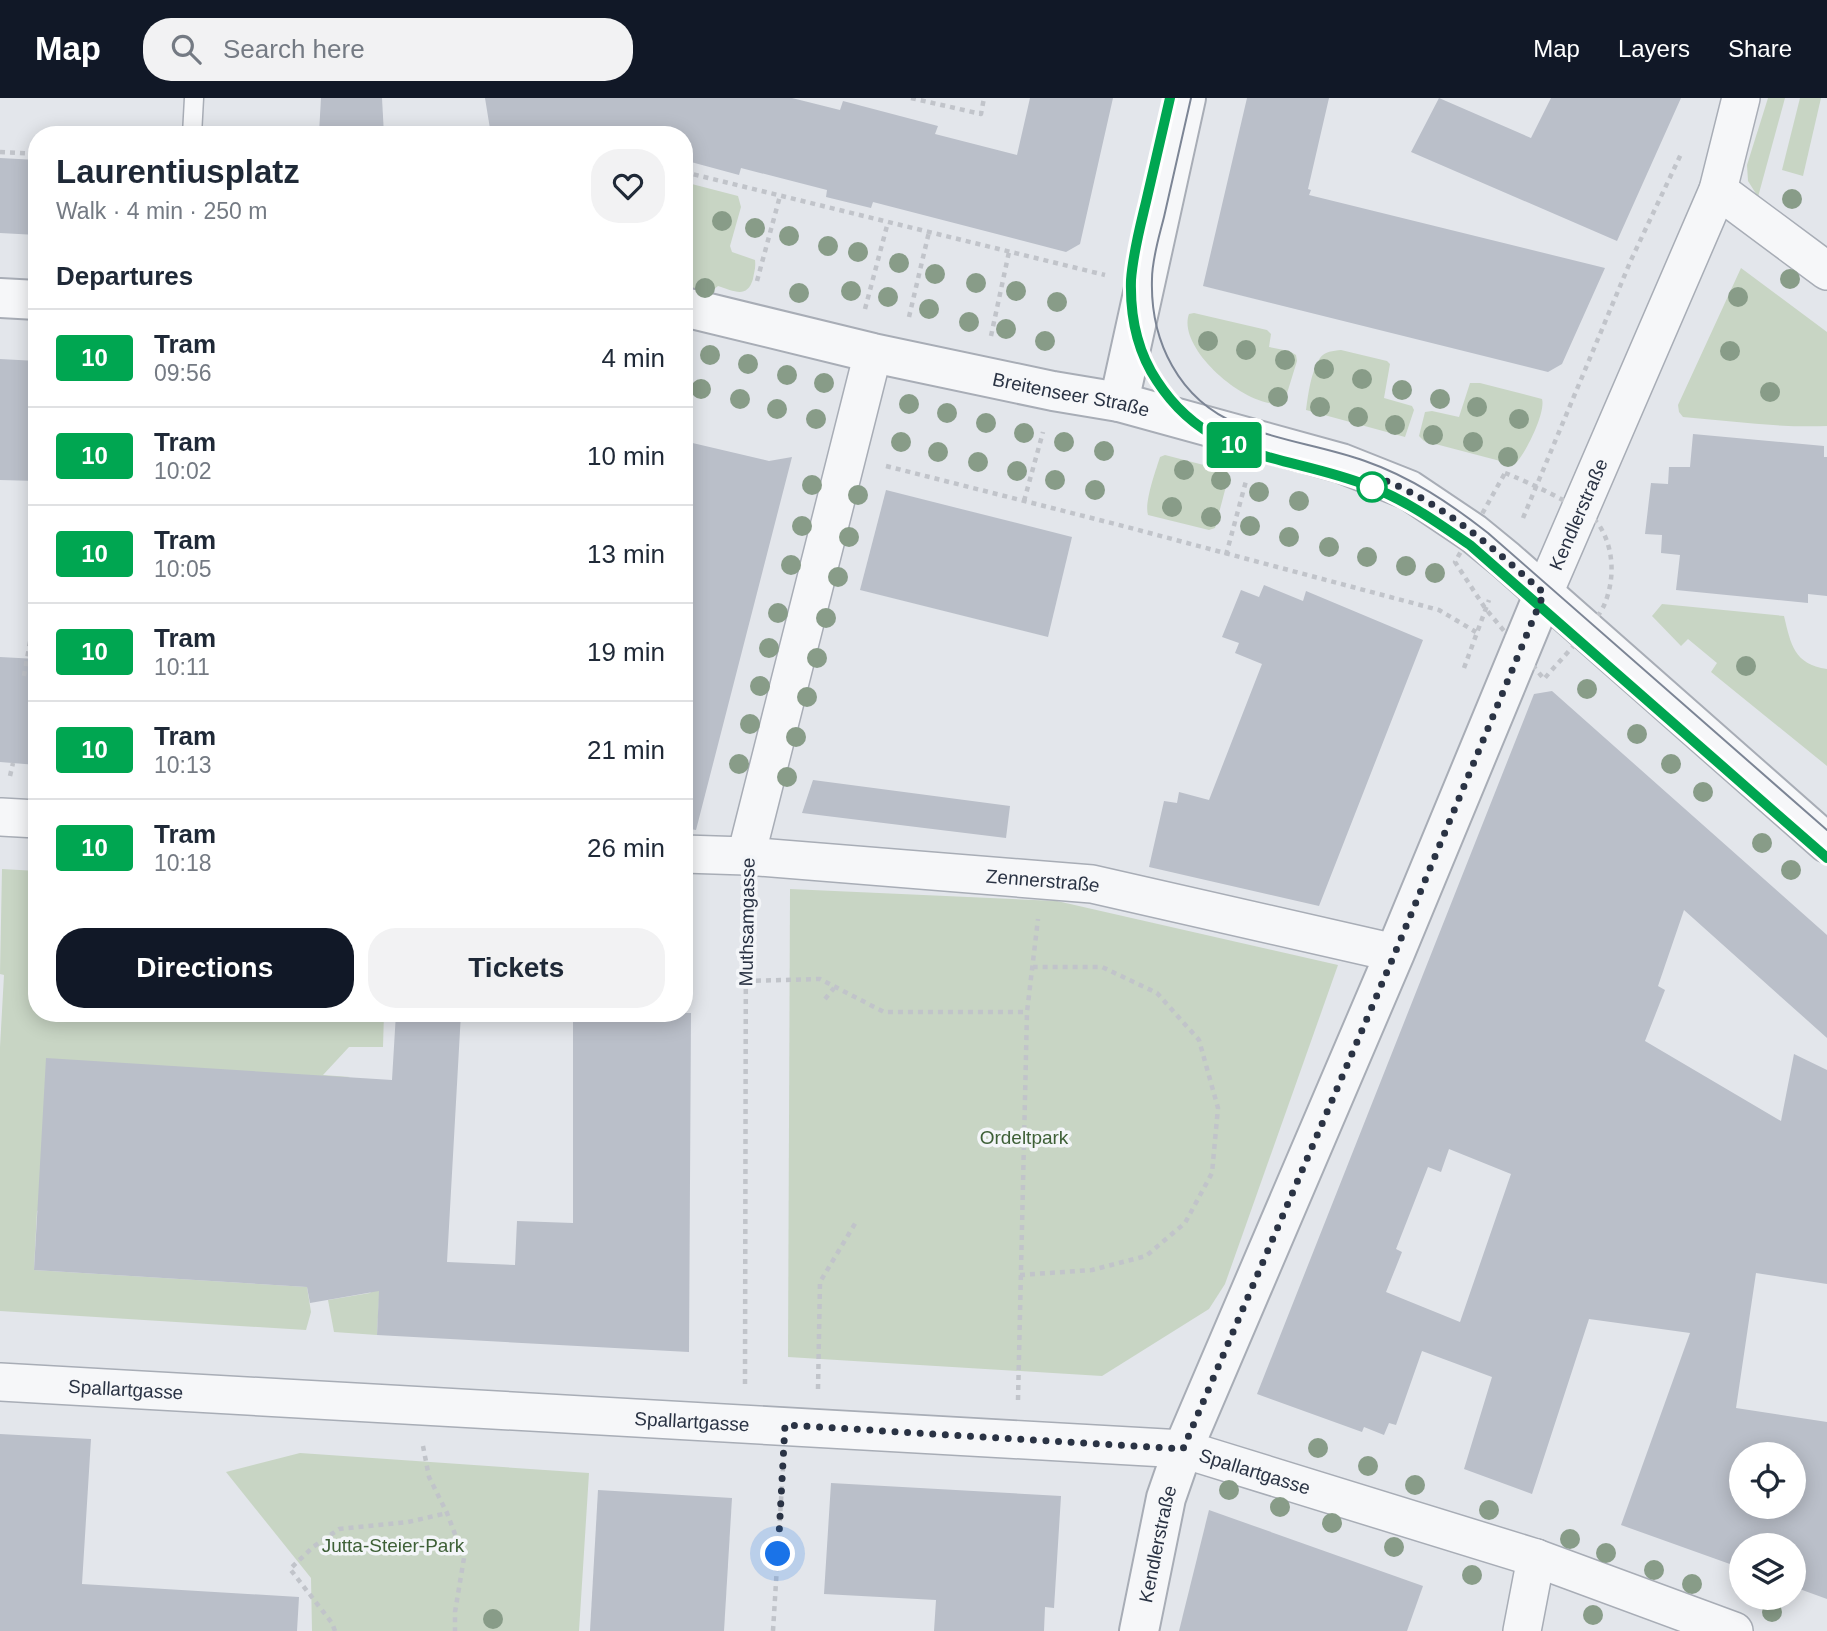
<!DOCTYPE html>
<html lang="en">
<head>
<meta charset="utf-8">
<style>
  body { margin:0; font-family:Helvetica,sans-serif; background:#f2f2f3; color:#1f2937; height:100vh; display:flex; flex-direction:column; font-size:26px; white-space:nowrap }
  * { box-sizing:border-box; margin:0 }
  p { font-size:23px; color:#747a83 }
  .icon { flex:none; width:38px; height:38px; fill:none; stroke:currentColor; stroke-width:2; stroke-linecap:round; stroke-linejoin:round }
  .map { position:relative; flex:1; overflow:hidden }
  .side { position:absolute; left:28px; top:28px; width:665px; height:896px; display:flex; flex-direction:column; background:#fff; border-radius:28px; box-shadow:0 4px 18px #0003 }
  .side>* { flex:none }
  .badge { padding:0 14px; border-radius:5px; font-size:24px; line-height:46px }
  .tools { position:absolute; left:1729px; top:1344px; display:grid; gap:14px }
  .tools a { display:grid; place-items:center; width:77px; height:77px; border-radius:50%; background:#fff; box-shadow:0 4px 18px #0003; font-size:35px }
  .you { position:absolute; width:35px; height:35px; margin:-18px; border:5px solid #fff; border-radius:50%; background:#1a73e8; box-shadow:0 0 0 10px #1a73e833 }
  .map>.badge { position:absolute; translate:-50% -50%; box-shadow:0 0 0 4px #fff }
  h2 { padding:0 28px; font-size:26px; line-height:63px }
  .round { display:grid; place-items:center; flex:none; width:74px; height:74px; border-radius:28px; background:#f2f2f3 }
  .overview { display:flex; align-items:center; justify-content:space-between; height:119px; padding:0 28px }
  h1 { font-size:33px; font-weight:600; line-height:52px }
  .action { display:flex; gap:14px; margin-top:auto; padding:14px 28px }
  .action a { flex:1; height:80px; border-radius:28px; background:#111827; color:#fff; font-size:28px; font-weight:600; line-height:80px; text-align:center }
  .action a+a { background:#f2f2f3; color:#1f2937 }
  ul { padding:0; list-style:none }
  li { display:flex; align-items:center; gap:21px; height:98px; padding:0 28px; border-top:2px solid #e0e1e3 }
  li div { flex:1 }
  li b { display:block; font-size:26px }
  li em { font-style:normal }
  li .badge { min-width:77px; font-weight:700; text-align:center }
  header { display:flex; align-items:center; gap:42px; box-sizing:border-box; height:98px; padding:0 35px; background:#111827; color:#fff }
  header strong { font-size:33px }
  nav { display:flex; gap:38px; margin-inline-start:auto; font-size:24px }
  .search { width:490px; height:63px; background:#f2f2f3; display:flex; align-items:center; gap:18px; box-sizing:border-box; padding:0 24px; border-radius:28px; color:#747a83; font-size:26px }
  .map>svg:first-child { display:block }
  .green { fill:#c8d5c4 }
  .building { fill:#babfc9; fill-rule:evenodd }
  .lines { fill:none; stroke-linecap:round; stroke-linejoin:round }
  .service-casing { stroke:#a8adb6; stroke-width:21 }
  .minor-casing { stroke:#a8adb6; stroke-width:40 }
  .tertiary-casing { stroke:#a8adb6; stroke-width:42 }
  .path { stroke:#c1c4ca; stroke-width:4.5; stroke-dasharray:5 5; stroke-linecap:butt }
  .service { stroke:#f6f7f9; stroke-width:18 }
  .minor { stroke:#f6f7f9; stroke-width:37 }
  .tertiary { stroke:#f6f7f9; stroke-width:38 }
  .tram { stroke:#7c8595; stroke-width:2 }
  .tree { fill:#889c88 }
  .line-casing { stroke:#fff; stroke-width:16 }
  .line { stroke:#00a651; stroke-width:10 }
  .walk { stroke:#2a3344; stroke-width:7; stroke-dasharray:0 12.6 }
  .stop-dot { fill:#fff; stroke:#00a651; stroke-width:3.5 }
  .labels { text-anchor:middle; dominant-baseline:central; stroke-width:7; stroke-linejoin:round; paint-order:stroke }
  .street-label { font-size:19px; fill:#2a3344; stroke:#f3f5f8 }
  .park-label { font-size:19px; fill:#3e6037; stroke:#f3f5f8 }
</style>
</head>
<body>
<header>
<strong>Map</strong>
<div class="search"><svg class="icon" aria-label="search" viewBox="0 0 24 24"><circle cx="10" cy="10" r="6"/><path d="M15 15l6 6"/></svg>Search here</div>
<nav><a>Map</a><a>Layers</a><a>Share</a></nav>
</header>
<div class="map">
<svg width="1827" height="1533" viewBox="0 0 1827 1533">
  <rect width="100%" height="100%" fill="#e3e6eb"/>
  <!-- green -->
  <g class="green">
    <polygon points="1768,0 1785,0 1758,99 1748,83 1747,67"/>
    <polygon points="1800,0 1821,0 1803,78 1782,72"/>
    <path d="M684,84L738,98L741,109L730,148L732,154L755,162C756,170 754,174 753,181C747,201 734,193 718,188L707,197L684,193Z"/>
    <path d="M1741,170L1827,234V328C1779,330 1731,323 1683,319L1679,314L1678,307Z"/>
    <path d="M1194,215L1267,232L1271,236L1269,249L1289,253L1296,257L1297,263L1284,305C1250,314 1176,251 1189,216Z"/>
    <path d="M1341,252L1387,263L1390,266L1384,300L1412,308L1414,312L1405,339L1306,312C1308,297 1311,273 1320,260C1325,253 1333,253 1341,252Z"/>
    <path d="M1470,285H1480L1542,301C1546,314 1526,355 1516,365L1504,364L1424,343L1419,338L1425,314L1432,313L1459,319Z"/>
    <path d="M1165,357L1227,373L1229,377L1215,430L1209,432L1148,417C1144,404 1156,372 1160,359Z"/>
    <path d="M1662,506L1784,518C1791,547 1794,566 1827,571V668L1711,574L1717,565L1688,541L1681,548L1652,518Z"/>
    <polygon points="2,771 37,773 37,915 384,915 383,949 349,949 323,977 350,979 37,1113 34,1172 307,1189 311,1214 306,1232 0,1213 0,949 4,877 0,876"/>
    <polygon points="790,791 1057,803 1338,867 1225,1186 1209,1211 1102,1278 788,1259"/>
    <polygon points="380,1183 377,1237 334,1234 328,1202 370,1195"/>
    <polygon points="300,1355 589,1375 579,1533 312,1533 311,1480 226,1374"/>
  </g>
  <!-- building -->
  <g class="building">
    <polygon points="321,0 382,0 384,37 319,35"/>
    <polygon points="485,0 792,0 840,12 843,3 938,28 935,36 1017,57 1030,0 1113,0 1080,146 1066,154 873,104 871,110 826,99 827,92 741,70 739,77 691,64 693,58 684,56 684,37 491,37"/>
    <polygon points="1247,0 1329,0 1308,91 1311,92 1309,97 1605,170 1562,266 1548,274 1203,188"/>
    <polygon points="1439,0 1531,40 1551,0 1681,0 1617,143 1411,54"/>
    <polygon points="0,60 37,62 37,137 0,135"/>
    <polygon points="0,261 37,263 37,383 0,382"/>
    <polygon points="1693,336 1824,348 1824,359 1827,359 1827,498 1808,496 1808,505 1676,492 1680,457 1661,455 1662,437 1645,436 1651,385 1668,386 1669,369 1690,369"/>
    <polygon points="684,343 769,363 792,359 696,732 684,730"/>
    <polygon points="886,392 1072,439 1048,539 860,492"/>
    <polygon points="1264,487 1303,503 1306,493 1423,542 1319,808 1149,769 1164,703 1177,705 1179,694 1209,702 1262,566 1235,555 1239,545 1222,539 1241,492 1259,499"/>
    <polygon points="0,559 37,561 37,667 0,664"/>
    <path d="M1552,593L1827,837V940L1684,812L1658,888L1665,892L1645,943L1781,1023L1794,956L1827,972V1186L1756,1175L1736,1310L1827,1324V1501L1794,1489V1447H1741V1470L1621,1427L1690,1235L1589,1221L1532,1396L1464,1371L1492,1279L1422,1253L1396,1327L1389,1325L1384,1337L1364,1329L1362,1334L1257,1296L1534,596ZM1449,1051L1511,1076L1460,1224L1386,1194L1402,1154L1396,1151L1428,1069L1441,1074ZM1741,1356H1794V1409H1741Z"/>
    <polygon points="813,682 1010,708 1006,740 802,715"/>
    <polygon points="396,915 461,915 447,1164 515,1167 517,1123 573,1125 573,915 691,915 689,1254 377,1237 379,1193 310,1205 307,1189 34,1172 46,960 392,982"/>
    <polygon points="0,1336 91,1341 82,1486 299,1499 297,1533 0,1533"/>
    <polygon points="831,1385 1061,1398 1054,1510 1045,1509 1044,1533 934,1533 936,1502 824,1496"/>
    <polygon points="598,1392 732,1400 724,1533 590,1533"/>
    <polygon points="1209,1412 1423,1488 1407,1533 1179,1533"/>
  </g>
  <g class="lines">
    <defs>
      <polyline id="service" points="192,37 194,0"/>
      <g id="minor">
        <polyline points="1718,92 1827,173"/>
        <path id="s1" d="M1544,495L1718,92L1741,0"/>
        <polyline points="1,719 37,721"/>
        <path id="s2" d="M684,756L746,758L1092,786L1395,855"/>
        <polyline points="746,758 873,255"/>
        <path id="s3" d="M0,1284L1183,1351L1536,1460L1734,1533"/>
        <polyline points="1522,1533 1536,1460"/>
      </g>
      <g id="tertiary">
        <polyline points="0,200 37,202"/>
        <path id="s4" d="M684,209L873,255L1053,293L1119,304L1341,365L1409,392L1473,435L1506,462L1827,745"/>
        <polyline points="1119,304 1186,0"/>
        <path id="s5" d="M1139,1533L1166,1400L1183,1351L1395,855L1544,495"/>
      </g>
    </defs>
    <!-- service casing -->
    <use href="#service" class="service-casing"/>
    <!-- minor casing -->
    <use href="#minor" class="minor-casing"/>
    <!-- tertiary casing -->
    <use href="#tertiary" class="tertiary-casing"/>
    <!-- path -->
    <g class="path">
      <polyline points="911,0 981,16 984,0"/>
      <polyline points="603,37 603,35"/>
      <polyline points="0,54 37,56"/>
      <polyline points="684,74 1105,177"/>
      <polyline points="757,183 780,98"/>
      <polyline points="865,211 888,124"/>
      <polyline points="909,219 929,134"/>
      <polyline points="991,238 1009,154"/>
      <polyline points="886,368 1127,429 1439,512 1476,534"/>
      <path d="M1505,375C1524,382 1589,412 1599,427C1614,450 1615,480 1605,505C1598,524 1559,563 1544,581L1485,510L1455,464Z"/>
      <polyline points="1024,403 1043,334"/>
      <polyline points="1523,420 1631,162 1681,56"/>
      <polyline points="1226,457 1246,383"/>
      <polyline points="1464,570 1489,502"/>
      <polyline points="24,578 37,504"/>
      <polyline points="10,678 13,665"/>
      <polyline points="746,883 820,881 884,914 1027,914"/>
      <polyline points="825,901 834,890"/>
      <polyline points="1020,1177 1092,1172 1146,1158 1185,1125 1212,1075 1218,1010 1199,942 1157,895 1102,869 1033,869"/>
      <polyline points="745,1286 746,797"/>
      <polyline points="818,1291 820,1184 856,1124"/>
      <polyline points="1018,1302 1027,914 1038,821"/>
      <polyline points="423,1348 429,1379 447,1415 464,1460 455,1514 455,1533"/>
      <polyline points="335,1533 332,1525 290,1471 313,1449 339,1431 408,1424 447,1415"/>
      <polyline points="773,1533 783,1370"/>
    </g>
    <!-- service -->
    <use href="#service" class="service"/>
    <!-- minor -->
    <use href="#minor" class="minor"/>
    <!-- tertiary -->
    <use href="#tertiary" class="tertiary"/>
    <!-- tram -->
    <g class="tram">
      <path d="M1170,0C1162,31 1155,62 1148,93C1135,148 1121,205 1143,260C1147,273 1158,285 1166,296C1186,322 1211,340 1242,351C1266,359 1290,363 1314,369C1372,385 1422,412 1470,448L1827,760"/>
      <path d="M1191,0C1182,40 1173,79 1164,119C1159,139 1152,161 1152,181C1150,243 1179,302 1238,326C1278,343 1324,348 1365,363C1411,379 1451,406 1488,435L1827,732"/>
    </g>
  </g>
  <!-- trees -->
  <g class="tree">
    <circle cx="1792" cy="101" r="10"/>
    <circle cx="722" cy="123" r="10"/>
    <circle cx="755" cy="130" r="10"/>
    <circle cx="789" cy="138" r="10"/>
    <circle cx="828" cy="148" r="10"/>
    <circle cx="858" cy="154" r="10"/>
    <circle cx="899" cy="165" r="10"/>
    <circle cx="935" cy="176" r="10"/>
    <circle cx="1790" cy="181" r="10"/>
    <circle cx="976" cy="185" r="10"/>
    <circle cx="705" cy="190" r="10"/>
    <circle cx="851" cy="193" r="10"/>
    <circle cx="1016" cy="193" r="10"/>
    <circle cx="799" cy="195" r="10"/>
    <circle cx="888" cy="199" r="10"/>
    <circle cx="1738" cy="199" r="10"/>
    <circle cx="1057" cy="204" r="10"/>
    <circle cx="929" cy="211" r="10"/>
    <circle cx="969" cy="224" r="10"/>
    <circle cx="1006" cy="231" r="10"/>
    <circle cx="1045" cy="243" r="10"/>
    <circle cx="1208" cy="243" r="10"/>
    <circle cx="1246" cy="252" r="10"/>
    <circle cx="1730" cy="253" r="10"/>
    <circle cx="710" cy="257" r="10"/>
    <circle cx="1285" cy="262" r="10"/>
    <circle cx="748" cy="266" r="10"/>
    <circle cx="1324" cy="271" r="10"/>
    <circle cx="787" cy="277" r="10"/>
    <circle cx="1362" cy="281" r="10"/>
    <circle cx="824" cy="285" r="10"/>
    <circle cx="701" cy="291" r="10"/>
    <circle cx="1402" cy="292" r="10"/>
    <circle cx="1770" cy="294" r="10"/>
    <circle cx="1278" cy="299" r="10"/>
    <circle cx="740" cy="301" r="10"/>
    <circle cx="1440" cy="301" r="10"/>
    <circle cx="909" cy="306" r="10"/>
    <circle cx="1320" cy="309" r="10"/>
    <circle cx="1477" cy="309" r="10"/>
    <circle cx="777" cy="311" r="10"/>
    <circle cx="947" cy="315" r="10"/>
    <circle cx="1358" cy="319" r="10"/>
    <circle cx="816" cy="321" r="10"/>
    <circle cx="1519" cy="321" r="10"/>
    <circle cx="986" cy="325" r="10"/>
    <circle cx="1395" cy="327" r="10"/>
    <circle cx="1024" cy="335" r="10"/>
    <circle cx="1433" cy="337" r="10"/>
    <circle cx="901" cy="344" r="10"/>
    <circle cx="1064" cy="344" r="10"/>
    <circle cx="1473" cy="344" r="10"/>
    <circle cx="1104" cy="353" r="10"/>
    <circle cx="938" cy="354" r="10"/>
    <circle cx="1508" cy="359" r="10"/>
    <circle cx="978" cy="364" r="10"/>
    <circle cx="1184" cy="372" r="10"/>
    <circle cx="1017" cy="373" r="10"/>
    <circle cx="1055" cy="382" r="10"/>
    <circle cx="1221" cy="382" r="10"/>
    <circle cx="812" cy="387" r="10"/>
    <circle cx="1095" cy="392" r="10"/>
    <circle cx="1259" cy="394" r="10"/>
    <circle cx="858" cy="397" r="10"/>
    <circle cx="1299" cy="403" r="10"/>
    <circle cx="1172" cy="409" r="10"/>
    <circle cx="1211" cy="419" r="10"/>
    <circle cx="802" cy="428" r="10"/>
    <circle cx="1250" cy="428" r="10"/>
    <circle cx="849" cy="439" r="10"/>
    <circle cx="1289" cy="439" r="10"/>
    <circle cx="1329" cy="449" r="10"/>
    <circle cx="1367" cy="459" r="10"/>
    <circle cx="791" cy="467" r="10"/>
    <circle cx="1406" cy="468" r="10"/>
    <circle cx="1435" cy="475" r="10"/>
    <circle cx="838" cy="479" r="10"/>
    <circle cx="778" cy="515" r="10"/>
    <circle cx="826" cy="520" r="10"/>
    <circle cx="769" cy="550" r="10"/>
    <circle cx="817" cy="560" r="10"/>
    <circle cx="1746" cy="568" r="10"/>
    <circle cx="760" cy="588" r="10"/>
    <circle cx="1587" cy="591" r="10"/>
    <circle cx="807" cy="599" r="10"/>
    <circle cx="750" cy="626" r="10"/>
    <circle cx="1637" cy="636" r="10"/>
    <circle cx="796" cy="639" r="10"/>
    <circle cx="739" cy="666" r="10"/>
    <circle cx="1671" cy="666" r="10"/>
    <circle cx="787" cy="679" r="10"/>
    <circle cx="1703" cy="694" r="10"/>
    <circle cx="1762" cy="745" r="10"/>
    <circle cx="1791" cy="772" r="10"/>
    <circle cx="1318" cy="1350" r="10"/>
    <circle cx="1368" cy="1368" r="10"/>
    <circle cx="1415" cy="1387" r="10"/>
    <circle cx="1229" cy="1392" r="10"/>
    <circle cx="1280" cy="1409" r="10"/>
    <circle cx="1489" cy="1412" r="10"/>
    <circle cx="1332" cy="1425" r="10"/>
    <circle cx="1570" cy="1441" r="10"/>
    <circle cx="1394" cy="1449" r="10"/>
    <circle cx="1606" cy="1455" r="10"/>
    <circle cx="1654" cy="1472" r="10"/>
    <circle cx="1472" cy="1477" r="10"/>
    <circle cx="1692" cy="1486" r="10"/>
    <circle cx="1772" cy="1514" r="10"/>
    <circle cx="1593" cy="1517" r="10"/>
    <circle cx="493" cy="1521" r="10"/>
  </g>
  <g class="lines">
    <defs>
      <path id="line" d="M1170,0C1162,35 1154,69 1146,104C1140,129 1133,155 1131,182C1130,218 1137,253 1157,283C1210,365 1288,356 1369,388C1406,402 1438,425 1470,447L1827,760"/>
    </defs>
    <!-- line casing -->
    <use href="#line" class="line-casing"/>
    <!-- line -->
    <use href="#line" class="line"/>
    <!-- walk -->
    <path class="walk" d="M778,1456L785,1327L1183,1351L1395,855L1544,495C1496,453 1446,407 1386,383L1372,389"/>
  </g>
  <!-- markers -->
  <circle class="stop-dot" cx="1372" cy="389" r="14"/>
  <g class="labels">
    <!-- street labels -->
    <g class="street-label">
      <text stroke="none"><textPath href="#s4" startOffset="397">Breitenseer Straße</textPath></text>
      <text stroke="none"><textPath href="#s1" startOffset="86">Kendlerstraße</textPath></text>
      <text stroke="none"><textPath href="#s2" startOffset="360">Zennerstraße</textPath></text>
      <text transform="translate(747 824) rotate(-89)">Muthsamgasse</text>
      <text stroke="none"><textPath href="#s3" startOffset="126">Spallartgasse</textPath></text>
      <text stroke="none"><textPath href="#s3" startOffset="693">Spallartgasse</textPath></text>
      <text stroke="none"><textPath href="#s3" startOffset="1260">Spallartgasse</textPath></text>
      <text stroke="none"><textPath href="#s5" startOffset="89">Kendlerstraße</textPath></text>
    </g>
    <!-- park labels -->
    <g class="park-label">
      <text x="1024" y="1039">Ordeltpark</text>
      <text x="393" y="1447">Jutta-Steier-Park</text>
    </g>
  </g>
</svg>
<div class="tools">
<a><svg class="icon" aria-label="locate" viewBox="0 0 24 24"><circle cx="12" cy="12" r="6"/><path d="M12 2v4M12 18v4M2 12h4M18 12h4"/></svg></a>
<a><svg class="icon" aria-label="layers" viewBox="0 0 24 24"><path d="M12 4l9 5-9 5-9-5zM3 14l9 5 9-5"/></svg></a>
</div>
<div class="you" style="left:778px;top:1456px"></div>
<b class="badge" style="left:1234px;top:347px;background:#00a651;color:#fff">10</b>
<section class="side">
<div class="overview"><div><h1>Laurentiusplatz</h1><p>Walk · 4 min · 250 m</p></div><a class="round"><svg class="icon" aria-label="heart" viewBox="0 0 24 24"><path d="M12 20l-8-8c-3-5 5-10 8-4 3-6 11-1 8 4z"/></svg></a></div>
<h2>Departures</h2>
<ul>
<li><span class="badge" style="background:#00a651;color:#fff">10</span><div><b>Tram</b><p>09:56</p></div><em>4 min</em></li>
<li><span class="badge" style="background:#00a651;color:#fff">10</span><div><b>Tram</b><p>10:02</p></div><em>10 min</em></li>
<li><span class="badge" style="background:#00a651;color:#fff">10</span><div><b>Tram</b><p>10:05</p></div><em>13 min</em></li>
<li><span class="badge" style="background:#00a651;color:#fff">10</span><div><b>Tram</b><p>10:11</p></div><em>19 min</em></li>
<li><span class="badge" style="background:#00a651;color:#fff">10</span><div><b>Tram</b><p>10:13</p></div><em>21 min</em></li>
<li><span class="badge" style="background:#00a651;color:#fff">10</span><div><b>Tram</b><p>10:18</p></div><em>26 min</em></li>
</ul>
<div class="action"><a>Directions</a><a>Tickets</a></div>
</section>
</div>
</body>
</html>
